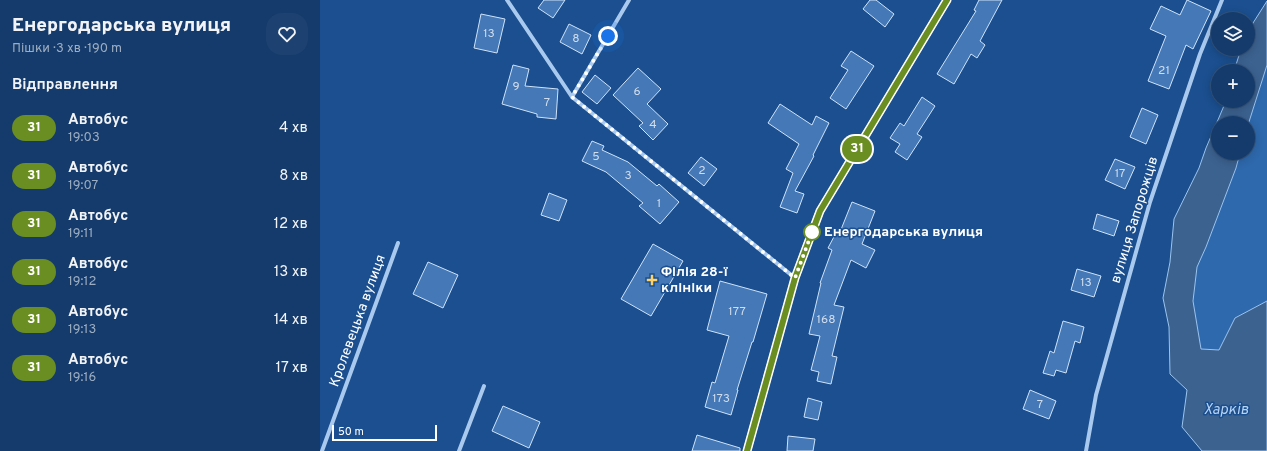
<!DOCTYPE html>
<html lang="uk">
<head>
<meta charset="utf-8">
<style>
  body { margin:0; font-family:Overpass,sans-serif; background:#1d4271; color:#f1f3f6; height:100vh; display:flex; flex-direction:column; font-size:15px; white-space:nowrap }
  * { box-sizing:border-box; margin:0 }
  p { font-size:13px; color:#9dadc1 }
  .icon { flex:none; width:22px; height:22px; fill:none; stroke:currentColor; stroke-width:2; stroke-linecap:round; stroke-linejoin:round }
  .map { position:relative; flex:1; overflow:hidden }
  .side { display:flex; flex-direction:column; background:#143b6b; width:320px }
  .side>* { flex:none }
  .badge { padding:0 8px; border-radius:13px; font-size:14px; line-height:26px }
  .tools { position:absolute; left:891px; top:12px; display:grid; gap:8px }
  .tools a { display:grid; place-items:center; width:44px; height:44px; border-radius:50%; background:#143b6b; box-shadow:0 2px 10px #0003,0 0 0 1px #33557e; font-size:20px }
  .scale { position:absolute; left:12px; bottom:10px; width:105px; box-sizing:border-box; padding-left:4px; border:2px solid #fff; border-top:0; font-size:11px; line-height:14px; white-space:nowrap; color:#fff; -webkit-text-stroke:3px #1b4f8f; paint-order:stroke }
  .you { position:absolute; width:20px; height:20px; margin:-10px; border:3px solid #fff; border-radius:50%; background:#1a73e8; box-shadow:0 0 0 6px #1a73e833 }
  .map>.badge { position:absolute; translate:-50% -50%; box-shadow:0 0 0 2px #fff }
  h2 { padding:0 12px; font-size:15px; line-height:36px }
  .round { display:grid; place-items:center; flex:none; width:42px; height:42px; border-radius:16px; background:#1d4271 }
  .overview { display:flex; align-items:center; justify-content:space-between; height:68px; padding:0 12px }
  h1 { font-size:19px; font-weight:800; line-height:30px }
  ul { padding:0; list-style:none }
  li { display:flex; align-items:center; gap:12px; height:48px; padding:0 12px }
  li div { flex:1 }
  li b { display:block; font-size:15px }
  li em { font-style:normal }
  li .badge { min-width:44px; font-weight:700; text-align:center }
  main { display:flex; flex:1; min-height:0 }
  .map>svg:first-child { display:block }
  .green { fill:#2e69ad }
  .water { fill:#3c6290; stroke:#9cc4f0 }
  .building { fill:#4478b7; stroke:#cfe3fa }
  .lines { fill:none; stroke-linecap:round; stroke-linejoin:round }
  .street { stroke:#a9c9ee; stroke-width:4 }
  .secondary { stroke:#d6e6fa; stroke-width:8 }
  .line-casing { stroke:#fff; stroke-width:9 }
  .line { stroke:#6b8e23; stroke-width:6 }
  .walk { stroke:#fff; stroke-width:4; stroke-dasharray:0 7.2 }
  .stop-dot { fill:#fff; stroke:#6b8e23; stroke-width:2 }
  .poi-dot { fill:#ffd166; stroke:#1b4f8f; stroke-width:1.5 }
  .labels { text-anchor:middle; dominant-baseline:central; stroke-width:3; stroke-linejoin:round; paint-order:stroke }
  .number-label { font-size:12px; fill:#d0dded }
  .street-label { font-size:14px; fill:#fff; stroke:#1b4f8f }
  .stop-label { font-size:14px; font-weight:bold; fill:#fff; stroke:#1b4f8f; text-anchor:start }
  .poi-label { font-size:14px; font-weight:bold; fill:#fff; stroke:#1b4f8f; text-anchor:start }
  .water-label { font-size:15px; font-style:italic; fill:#b5d3f5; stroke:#1b4f8f }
</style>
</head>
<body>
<main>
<section class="side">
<div class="overview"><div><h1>Енергодарська вулиця</h1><p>Пішки · 3 хв · 190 m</p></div><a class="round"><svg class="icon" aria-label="heart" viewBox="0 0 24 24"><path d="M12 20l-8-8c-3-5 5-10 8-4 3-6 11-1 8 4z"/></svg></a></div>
<h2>Відправлення</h2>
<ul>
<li><span class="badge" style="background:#6b8e23;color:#fff">31</span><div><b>Автобус</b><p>19:03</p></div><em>4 хв</em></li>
<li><span class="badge" style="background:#6b8e23;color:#fff">31</span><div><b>Автобус</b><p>19:07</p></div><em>8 хв</em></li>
<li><span class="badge" style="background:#6b8e23;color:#fff">31</span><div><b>Автобус</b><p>19:11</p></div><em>12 хв</em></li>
<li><span class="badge" style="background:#6b8e23;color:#fff">31</span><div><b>Автобус</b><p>19:12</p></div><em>13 хв</em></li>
<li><span class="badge" style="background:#6b8e23;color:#fff">31</span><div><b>Автобус</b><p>19:13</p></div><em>14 хв</em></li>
<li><span class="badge" style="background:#6b8e23;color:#fff">31</span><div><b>Автобус</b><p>19:16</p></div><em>17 хв</em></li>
</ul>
</section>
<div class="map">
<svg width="947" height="451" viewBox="0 0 947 451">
  <rect width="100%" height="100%" fill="#1b4f8f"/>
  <!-- green -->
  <polygon class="green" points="947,65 947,301 915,318 899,350 881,349 873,301 877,267 886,247 916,168 920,153 928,153 928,125"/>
  <!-- water -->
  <polygon class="water" points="947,1 947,65 928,125 928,123 898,123 898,153 920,153 916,168 886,247 877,267 873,301 881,349 899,350 915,318 947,301 947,451 882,451 862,427 867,390 850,374 849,327 843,298 850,262 854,219 879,168 886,148 906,101 928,101 928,71 914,71 921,49 928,49 928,34 933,23"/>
  <!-- building -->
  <g class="building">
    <polygon points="224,0 245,0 233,18 218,8"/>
    <polygon points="550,0 556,0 574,14 565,27 543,9"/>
    <polygon points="659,0 682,0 660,41 665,45 657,58 651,54 634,84 617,74 656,11 654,10"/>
    <polygon points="867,0 891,11 873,49 866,45 849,89 828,81 846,36 830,29 841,6 860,15"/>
    <polygon points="161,14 185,19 177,53 154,48"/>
    <polygon points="249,24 271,35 262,54 240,42"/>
    <polygon points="531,51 554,66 526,109 510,98 528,70 521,66"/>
    <polygon points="193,65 209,69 205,86 238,89 236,119 217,117 217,114 182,104"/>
    <polygon points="318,68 341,89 327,104 348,124 333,140 319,126 323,123 293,95"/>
    <polygon points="275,75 291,88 277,104 262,92"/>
    <polygon points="602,97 615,106 597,134 602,137 587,160 575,152 580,144 570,138 580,123 584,126"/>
    <polygon points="460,104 492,125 496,116 509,123 493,155 494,156 475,191 484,194 477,213 460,207 473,173 466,169 479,144 448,123"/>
    <polygon points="822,108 838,115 826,144 810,137"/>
    <polygon points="272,141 284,146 282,150 308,162 337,186 339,184 359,202 340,224 319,206 323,203 286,172 262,161"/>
    <polygon points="381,157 397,169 384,186 368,173"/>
    <polygon points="795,159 815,167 805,189 785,180"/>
    <polygon points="229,193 247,200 239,221 221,215"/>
    <polygon points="532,202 555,211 542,244 555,250 546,268 531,260 514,305 524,307 512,356 517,357 511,384 497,381 499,372 491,370 500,336 489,334 501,283 500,283 512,250 508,248 517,231 520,232"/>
    <polygon points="777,214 799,221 794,236 773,229"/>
    <polygon points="333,244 363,261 331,316 301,299"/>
    <polygon points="108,262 138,275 123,308 93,294"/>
    <polygon points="757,269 781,276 774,297 751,290"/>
    <polygon points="400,281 447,294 433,342 432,342 417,390 418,390 411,415 385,407 392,382 395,383 409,336 387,330"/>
    <polygon points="743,321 764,327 760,343 755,341 746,373 736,370 734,376 723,373 730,351 734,353"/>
    <polygon points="710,390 736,401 729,419 703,409"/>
    <polygon points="488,398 502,402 498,420 484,417"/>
    <polygon points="183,406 220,422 209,448 172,431"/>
    <polygon points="377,435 420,448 420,451 372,451"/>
    <polygon points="468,436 495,439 493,451 467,451"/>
  </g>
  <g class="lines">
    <!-- street -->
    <g class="street">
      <polyline points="187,0 252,97 475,278"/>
      <polyline points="252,97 309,0"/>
      <polyline points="2,451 78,243"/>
      <polyline points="139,451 164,386"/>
      <polyline points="766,451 776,395 830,202 880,54 902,0"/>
    </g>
    <!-- secondary -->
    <polyline class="secondary" points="427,451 475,278 500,211 627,0"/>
  </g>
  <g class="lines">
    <defs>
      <polyline id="line" points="427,451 475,278 500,211 627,0"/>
    </defs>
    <!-- line casing -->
    <use href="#line" class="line-casing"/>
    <!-- line -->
    <use href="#line" class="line"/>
    <!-- walk -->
    <polyline class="walk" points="288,36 252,97 475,278 492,232"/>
  </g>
  <!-- markers -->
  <circle class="stop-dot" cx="492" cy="232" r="8"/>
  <path class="poi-dot" d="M330 274h4v4h4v4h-4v4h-4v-4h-4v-4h4z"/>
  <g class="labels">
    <!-- number labels -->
    <g class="number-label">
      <text x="169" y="34">13</text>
      <text x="256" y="39">8</text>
      <text x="844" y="71">21</text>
      <text x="196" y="87">9</text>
      <text x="317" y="92">6</text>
      <text x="227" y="103">7</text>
      <text x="333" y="125">4</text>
      <text x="276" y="157">5</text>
      <text x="382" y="171">2</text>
      <text x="800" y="174">17</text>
      <text x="308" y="176">3</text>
      <text x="339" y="204">1</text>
      <text x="766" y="283">13</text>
      <text x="417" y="312">177</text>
      <text x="506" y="320">168</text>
      <text x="401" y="399">173</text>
      <text x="720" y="405">7</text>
    </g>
    <!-- street labels -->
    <g class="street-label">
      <text transform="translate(815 220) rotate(-73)">вулиця Запорожців</text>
      <text transform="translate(38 321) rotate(-70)">Кролевецька вулиця</text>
    </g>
    <!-- stop labels -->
    <g class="stop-label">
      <text x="504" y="232">Енергодарська вулиця</text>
    </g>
    <!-- poi labels -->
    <g class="poi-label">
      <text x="341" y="272">Філія 28-ї<tspan x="341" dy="16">клініки</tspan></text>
    </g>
    <!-- water labels -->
    <g class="water-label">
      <text x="906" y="410">Харків</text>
    </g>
  </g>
</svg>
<div class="tools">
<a><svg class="icon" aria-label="layers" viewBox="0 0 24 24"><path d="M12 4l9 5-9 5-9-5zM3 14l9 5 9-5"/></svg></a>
<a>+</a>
<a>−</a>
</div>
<div class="scale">50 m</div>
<div class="you" style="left:288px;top:36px"></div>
<b class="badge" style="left:537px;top:149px;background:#6b8e23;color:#fff">31</b>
</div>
</main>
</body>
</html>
